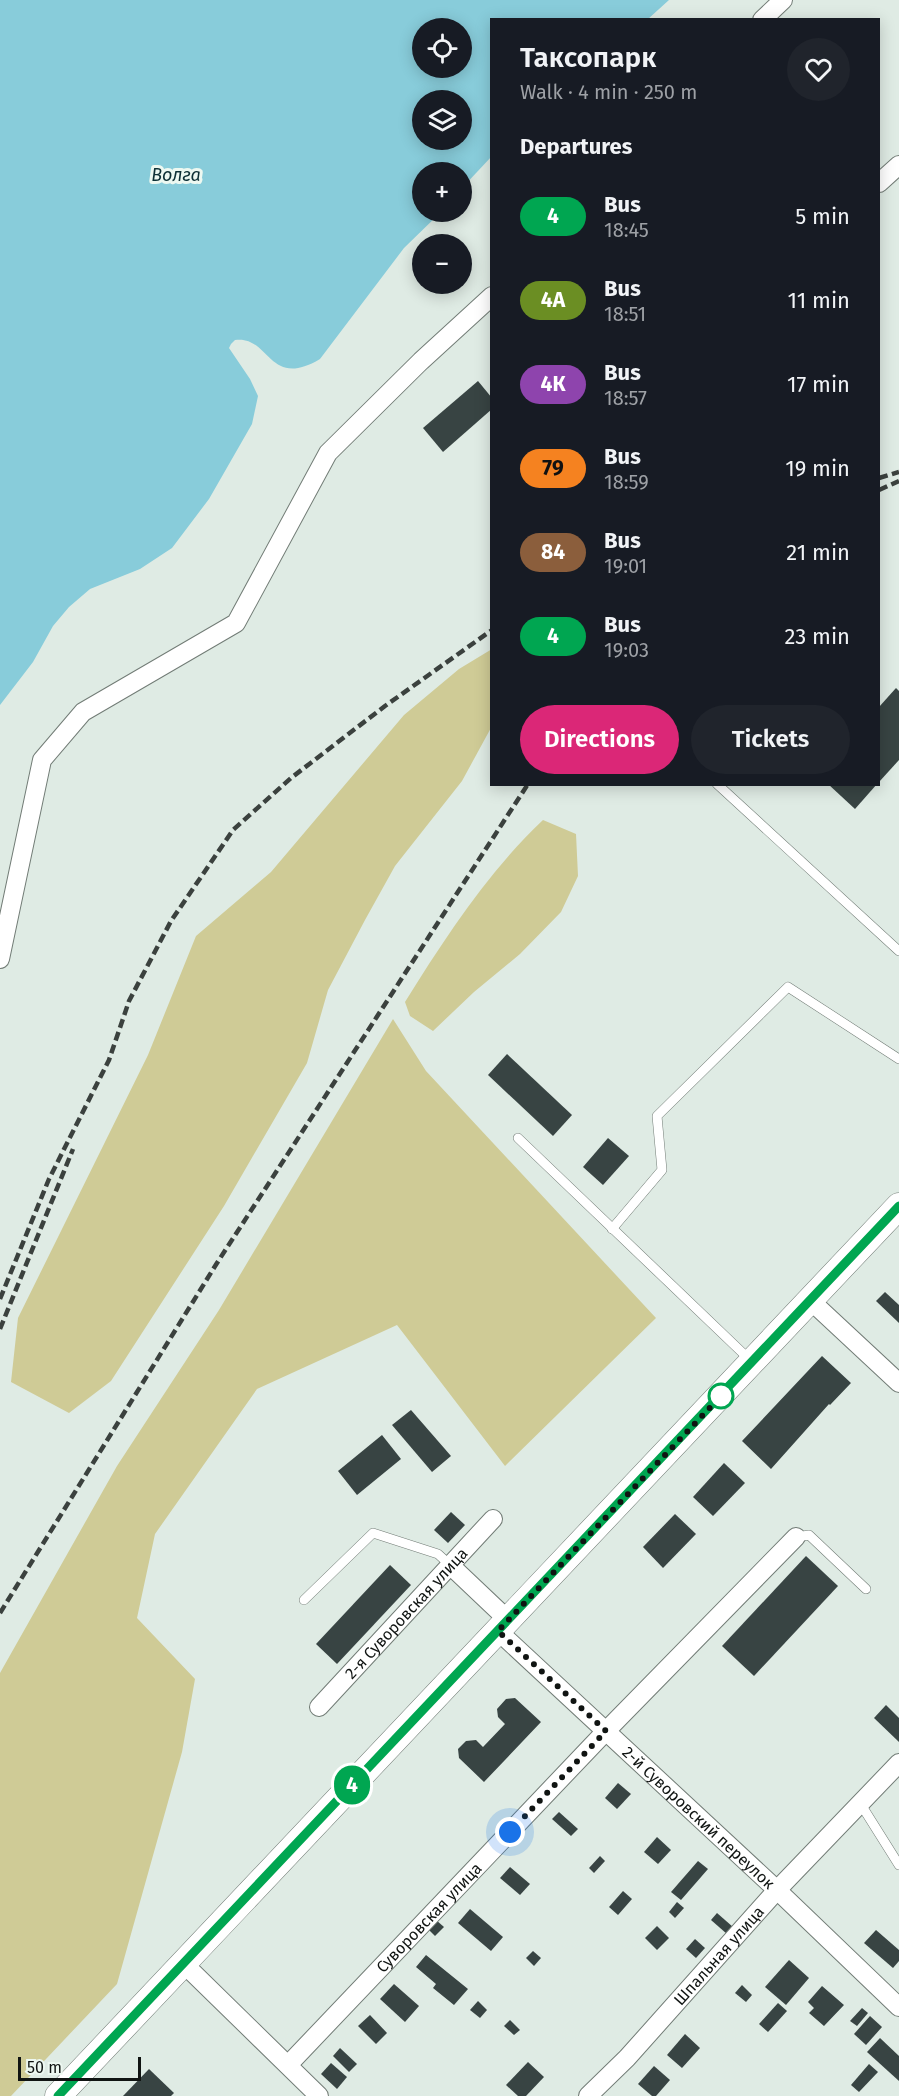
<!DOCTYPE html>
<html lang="en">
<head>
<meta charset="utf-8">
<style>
  body { margin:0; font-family:"Fira Sans",sans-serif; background:#20242c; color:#f1f3f6; height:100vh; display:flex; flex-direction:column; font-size:22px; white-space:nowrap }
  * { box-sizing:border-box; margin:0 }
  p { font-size:20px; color:#9ea1a6 }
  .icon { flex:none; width:33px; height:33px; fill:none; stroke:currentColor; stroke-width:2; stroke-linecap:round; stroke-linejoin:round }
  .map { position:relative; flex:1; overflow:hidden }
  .drawer { position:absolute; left:490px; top:18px; width:390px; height:768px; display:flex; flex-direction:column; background:#171b24; border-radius:0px; box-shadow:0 3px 15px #0003 }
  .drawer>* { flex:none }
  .badge { padding:0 12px; border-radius:20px; font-size:21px; line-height:39px }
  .fabs { position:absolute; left:412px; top:18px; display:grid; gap:12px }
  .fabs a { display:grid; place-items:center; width:60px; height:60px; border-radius:50%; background:#171b24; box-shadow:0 3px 15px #0003; font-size:30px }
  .scale { position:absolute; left:18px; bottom:15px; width:123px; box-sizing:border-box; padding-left:6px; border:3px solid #101412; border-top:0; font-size:16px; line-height:21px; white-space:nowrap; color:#101412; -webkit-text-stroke:4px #edf8f1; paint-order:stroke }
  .you { position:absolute; width:30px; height:30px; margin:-15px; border:4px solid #fff; border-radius:50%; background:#1a73e8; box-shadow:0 0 0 9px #1a73e833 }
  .map>.badge { position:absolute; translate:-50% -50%; box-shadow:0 0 0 3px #fff }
  h2 { padding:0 30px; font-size:22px; line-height:54px }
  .round { display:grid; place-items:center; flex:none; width:63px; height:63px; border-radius:32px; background:#20242c }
  .summary { display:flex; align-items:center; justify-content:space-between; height:102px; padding:0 30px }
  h1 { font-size:28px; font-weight:600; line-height:45px }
  .cta { display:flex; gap:12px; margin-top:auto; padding:12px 30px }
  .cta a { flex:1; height:69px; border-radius:36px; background:#db2777; color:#fff; font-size:24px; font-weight:600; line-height:69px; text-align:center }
  .cta a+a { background:#20242c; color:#f1f3f6 }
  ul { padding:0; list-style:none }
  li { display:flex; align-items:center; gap:18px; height:84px; padding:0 30px }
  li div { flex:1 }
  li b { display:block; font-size:22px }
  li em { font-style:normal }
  li .badge { min-width:66px; font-weight:700; text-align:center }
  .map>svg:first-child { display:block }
  .green { fill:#cfcb96 }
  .water { fill:#88ccda; fill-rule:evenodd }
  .building { fill:#384443 }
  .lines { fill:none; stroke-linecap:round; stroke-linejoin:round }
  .lane-casing { stroke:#727c76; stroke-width:10 }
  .street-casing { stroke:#727c76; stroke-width:20 }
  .secondary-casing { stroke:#727c76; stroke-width:27 }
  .lane { stroke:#fff; stroke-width:9 }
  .street { stroke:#fff; stroke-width:18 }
  .secondary { stroke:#fff; stroke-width:26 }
  .rail { stroke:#3b413e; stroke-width:4.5; stroke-dasharray:9 4.5; stroke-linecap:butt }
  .line-casing { stroke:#fff; stroke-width:14 }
  .line { stroke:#00a651; stroke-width:9 }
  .walk { stroke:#101412; stroke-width:6; stroke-dasharray:0 10.8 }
  .stop-dot { fill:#fff; stroke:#00a651; stroke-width:3 }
  .labels { text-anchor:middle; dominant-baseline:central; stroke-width:6; stroke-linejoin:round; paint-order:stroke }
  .street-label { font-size:16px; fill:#101412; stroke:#edf8f1 }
  .water-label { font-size:18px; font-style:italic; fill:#0d2f35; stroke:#edf8f1 }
</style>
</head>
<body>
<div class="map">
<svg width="899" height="2096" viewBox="0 0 899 2096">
  <rect width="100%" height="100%" fill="#dfebe4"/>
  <!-- green -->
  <g class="green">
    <polygon points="492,649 492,726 462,781 395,866 365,920 328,990 307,1063 224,1206 111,1381 69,1413 11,1382 18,1318 148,1055 196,936 271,872 404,715 459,669"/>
    <path d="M543,820L576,834L578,876L561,912L520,954L474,992L433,1031L410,1016L405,1002C445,938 488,872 543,820Z"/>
    <polygon points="393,1019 426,1071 656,1318 505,1466 397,1325 257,1389 155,1534 137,1618 195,1679 182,1752 117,1984 11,2096 0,2096 0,1673 117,1466 219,1310"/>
  </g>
  <!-- water -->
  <path class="water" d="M0,0H669L648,19L492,20V156L462,188V172H423V212H441L404,248L320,359C268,390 270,335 235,340L231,344L229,348L250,379L258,396L252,424L209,499L172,548L140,569L90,589L69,607L53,626L33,662L0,705ZM423,28H462V68H423ZM423,100H462V140H423Z"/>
  <!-- building -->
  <g class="building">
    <polygon points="478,381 492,398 492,409 443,452 423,428"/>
    <polygon points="896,688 899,691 899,760 879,782 879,707"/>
    <polygon points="828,784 877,784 855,809"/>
    <polygon points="507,1054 572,1115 553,1136 488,1075"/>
    <polygon points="608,1138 629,1156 603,1185 583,1167"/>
    <polygon points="885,1292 899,1305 899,1323 876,1301"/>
    <polygon points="822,1356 851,1383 830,1405 829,1404 771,1469 742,1441"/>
    <polygon points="411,1410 451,1456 432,1472 392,1425"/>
    <polygon points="382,1435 401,1459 357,1495 338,1471"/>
    <polygon points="724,1463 745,1483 713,1516 693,1497"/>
    <polygon points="451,1512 465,1525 448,1543 434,1530"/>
    <polygon points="675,1514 696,1534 663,1568 643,1547"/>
    <polygon points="806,1556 838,1586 754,1676 722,1646"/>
    <polygon points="390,1565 411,1585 337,1664 316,1644"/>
    <polygon points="515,1698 541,1722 484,1782 459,1758 458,1749 466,1741 476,1740 483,1747 505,1724 498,1717 497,1709 506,1699"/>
    <polygon points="886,1705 899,1718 899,1742 874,1718"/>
    <polygon points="618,1783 631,1794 617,1809 605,1798"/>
    <polygon points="559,1812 578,1829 571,1836 552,1819"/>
    <polygon points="657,1837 671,1850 658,1864 644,1852"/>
    <polygon points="600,1856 605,1861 594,1873 589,1868"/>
    <polygon points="698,1861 708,1869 681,1900 671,1892"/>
    <polygon points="510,1867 530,1884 520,1895 500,1878"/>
    <polygon points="623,1891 632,1899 618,1915 609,1907"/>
    <polygon points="677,1902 684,1908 675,1918 669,1912"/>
    <polygon points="470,1909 503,1937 491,1951 458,1923"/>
    <polygon points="717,1913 733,1927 727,1934 711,1920"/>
    <polygon points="436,1920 444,1927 435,1936 428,1929"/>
    <polygon points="657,1926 669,1938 657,1950 645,1938"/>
    <polygon points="876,1930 899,1950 899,1961 893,1968 864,1943"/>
    <polygon points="695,1939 705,1948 696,1958 686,1949"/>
    <polygon points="533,1951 541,1958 534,1966 526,1958"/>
    <polygon points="426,1955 468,1989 454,2005 433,1988 436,1984 416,1967"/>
    <polygon points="789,1960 809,1978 786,2005 765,1987"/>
    <polygon points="394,1984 419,2006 405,2022 380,1999"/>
    <polygon points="742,1985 752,1995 746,2002 735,1993"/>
    <polygon points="822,1986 844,2005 824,2026 809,2013 814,2008 808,2002"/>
    <polygon points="478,2001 487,2010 480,2018 470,2010"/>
    <polygon points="778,2003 787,2011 768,2032 759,2024"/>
    <polygon points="862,2008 868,2013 857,2026 850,2021"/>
    <polygon points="370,2015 387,2033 376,2044 358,2026"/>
    <polygon points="870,2016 882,2027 866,2045 854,2034"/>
    <polygon points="510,2020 520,2030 514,2035 504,2026"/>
    <polygon points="685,2034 700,2048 682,2068 667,2055"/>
    <polygon points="880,2038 899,2056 899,2081 867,2052"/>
    <polygon points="340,2048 357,2064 349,2072 333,2056"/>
    <polygon points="528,2062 544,2077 526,2096 518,2096 506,2085"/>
    <polygon points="331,2063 347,2077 337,2089 321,2074"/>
    <polygon points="869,2064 878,2072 859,2092 851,2085"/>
    <polygon points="654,2066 670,2080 656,2096 652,2096 638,2084"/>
    <polygon points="149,2069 174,2093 171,2096 123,2096"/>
  </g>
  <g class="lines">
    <defs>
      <g id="lane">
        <polyline points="717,784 899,951"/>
        <polyline points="518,1138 750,1360"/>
        <polyline points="612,1229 662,1170 657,1116 788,987 899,1059"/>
        <polyline points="796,1537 809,1535 866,1589"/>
        <polyline points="304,1600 373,1533 438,1554 450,1565"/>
        <polyline points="860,1803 899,1865"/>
      </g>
      <g id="street">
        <polyline points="762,20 783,0"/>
        <polyline points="879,183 899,165"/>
        <polyline points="0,959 42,760 83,712 236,623 328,453 421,361 492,296"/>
        <polyline points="811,1301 899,1383"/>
        <polyline points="450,1565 508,1620"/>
        <path id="s1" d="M498,1631L777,1890L899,2007"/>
        <path id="s2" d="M319,1707L493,1519"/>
        <polyline points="184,1964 319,2096"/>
        <path id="s3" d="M288,2065L606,1731L796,1537"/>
        <path id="s4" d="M588,2096L627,2058L777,1890L899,1763"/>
      </g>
      <polyline id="secondary" points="58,2096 899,1206"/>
    </defs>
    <!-- lane casing -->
    <use href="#lane" class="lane-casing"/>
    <!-- street casing -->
    <use href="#street" class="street-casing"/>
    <!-- secondary casing -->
    <use href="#secondary" class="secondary-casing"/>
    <!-- lane -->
    <use href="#lane" class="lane"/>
    <!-- street -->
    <use href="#street" class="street"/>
    <!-- secondary -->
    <use href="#secondary" class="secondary"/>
    <!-- rail -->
    <g class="rail">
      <polyline points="879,478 899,472"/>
      <polyline points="879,490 899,481"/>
      <polyline points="0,1299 49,1179 109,1060 129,1001 171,921 233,830 291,778 385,706 492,630"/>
      <polyline points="0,1329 73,1149"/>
      <polyline points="0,1613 217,1263 528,784"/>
    </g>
  </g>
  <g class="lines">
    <defs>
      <polyline id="line" points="58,2096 899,1206"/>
    </defs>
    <!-- line casing -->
    <use href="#line" class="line-casing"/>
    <!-- line -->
    <use href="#line" class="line"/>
    <!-- walk -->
    <polyline class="walk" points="510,1832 606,1731 498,1631 721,1396"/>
  </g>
  <!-- markers -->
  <circle class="stop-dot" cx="721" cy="1396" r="12"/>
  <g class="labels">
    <!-- street labels -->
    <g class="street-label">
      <text stroke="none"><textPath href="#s2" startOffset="128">2-я Суворовская улица</textPath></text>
      <text stroke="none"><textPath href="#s1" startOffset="274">2-й Суворовский переулок</textPath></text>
      <text stroke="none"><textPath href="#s3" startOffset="204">Суворовская улица</textPath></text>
      <text stroke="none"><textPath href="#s4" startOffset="192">Шпальная улица</textPath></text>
    </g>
    <!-- water labels -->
    <g class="water-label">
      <text x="176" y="175">Волга</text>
    </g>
  </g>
</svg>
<div class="fabs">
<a><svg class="icon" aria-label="locate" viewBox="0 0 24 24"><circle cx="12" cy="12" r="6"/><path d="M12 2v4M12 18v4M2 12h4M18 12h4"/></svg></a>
<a><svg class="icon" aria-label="layers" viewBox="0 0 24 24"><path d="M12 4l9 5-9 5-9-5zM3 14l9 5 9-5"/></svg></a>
<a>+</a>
<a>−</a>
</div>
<div class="scale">50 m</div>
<div class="you" style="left:510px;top:1832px"></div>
<b class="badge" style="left:352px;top:1785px;background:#00a651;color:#fff">4</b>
<section class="drawer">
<div class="summary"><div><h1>Таксопарк</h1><p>Walk · 4 min · 250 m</p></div><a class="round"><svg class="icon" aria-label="heart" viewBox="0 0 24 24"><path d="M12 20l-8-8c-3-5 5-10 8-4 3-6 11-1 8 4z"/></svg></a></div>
<h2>Departures</h2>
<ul>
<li><span class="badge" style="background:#00a651;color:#fff">4</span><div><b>Bus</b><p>18:45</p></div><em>5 min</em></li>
<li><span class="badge" style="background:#6b8e23;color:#fff">4А</span><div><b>Bus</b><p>18:51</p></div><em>11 min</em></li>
<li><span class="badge" style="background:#8e44ad;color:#fff">4К</span><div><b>Bus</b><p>18:57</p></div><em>17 min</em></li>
<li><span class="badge" style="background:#f58220;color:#111">79</span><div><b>Bus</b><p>18:59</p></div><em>19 min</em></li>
<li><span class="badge" style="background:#8b5e3c;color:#fff">84</span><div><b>Bus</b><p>19:01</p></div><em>21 min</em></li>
<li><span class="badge" style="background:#00a651;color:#fff">4</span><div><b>Bus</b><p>19:03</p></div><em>23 min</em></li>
</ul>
<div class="cta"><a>Directions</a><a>Tickets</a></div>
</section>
</div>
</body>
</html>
